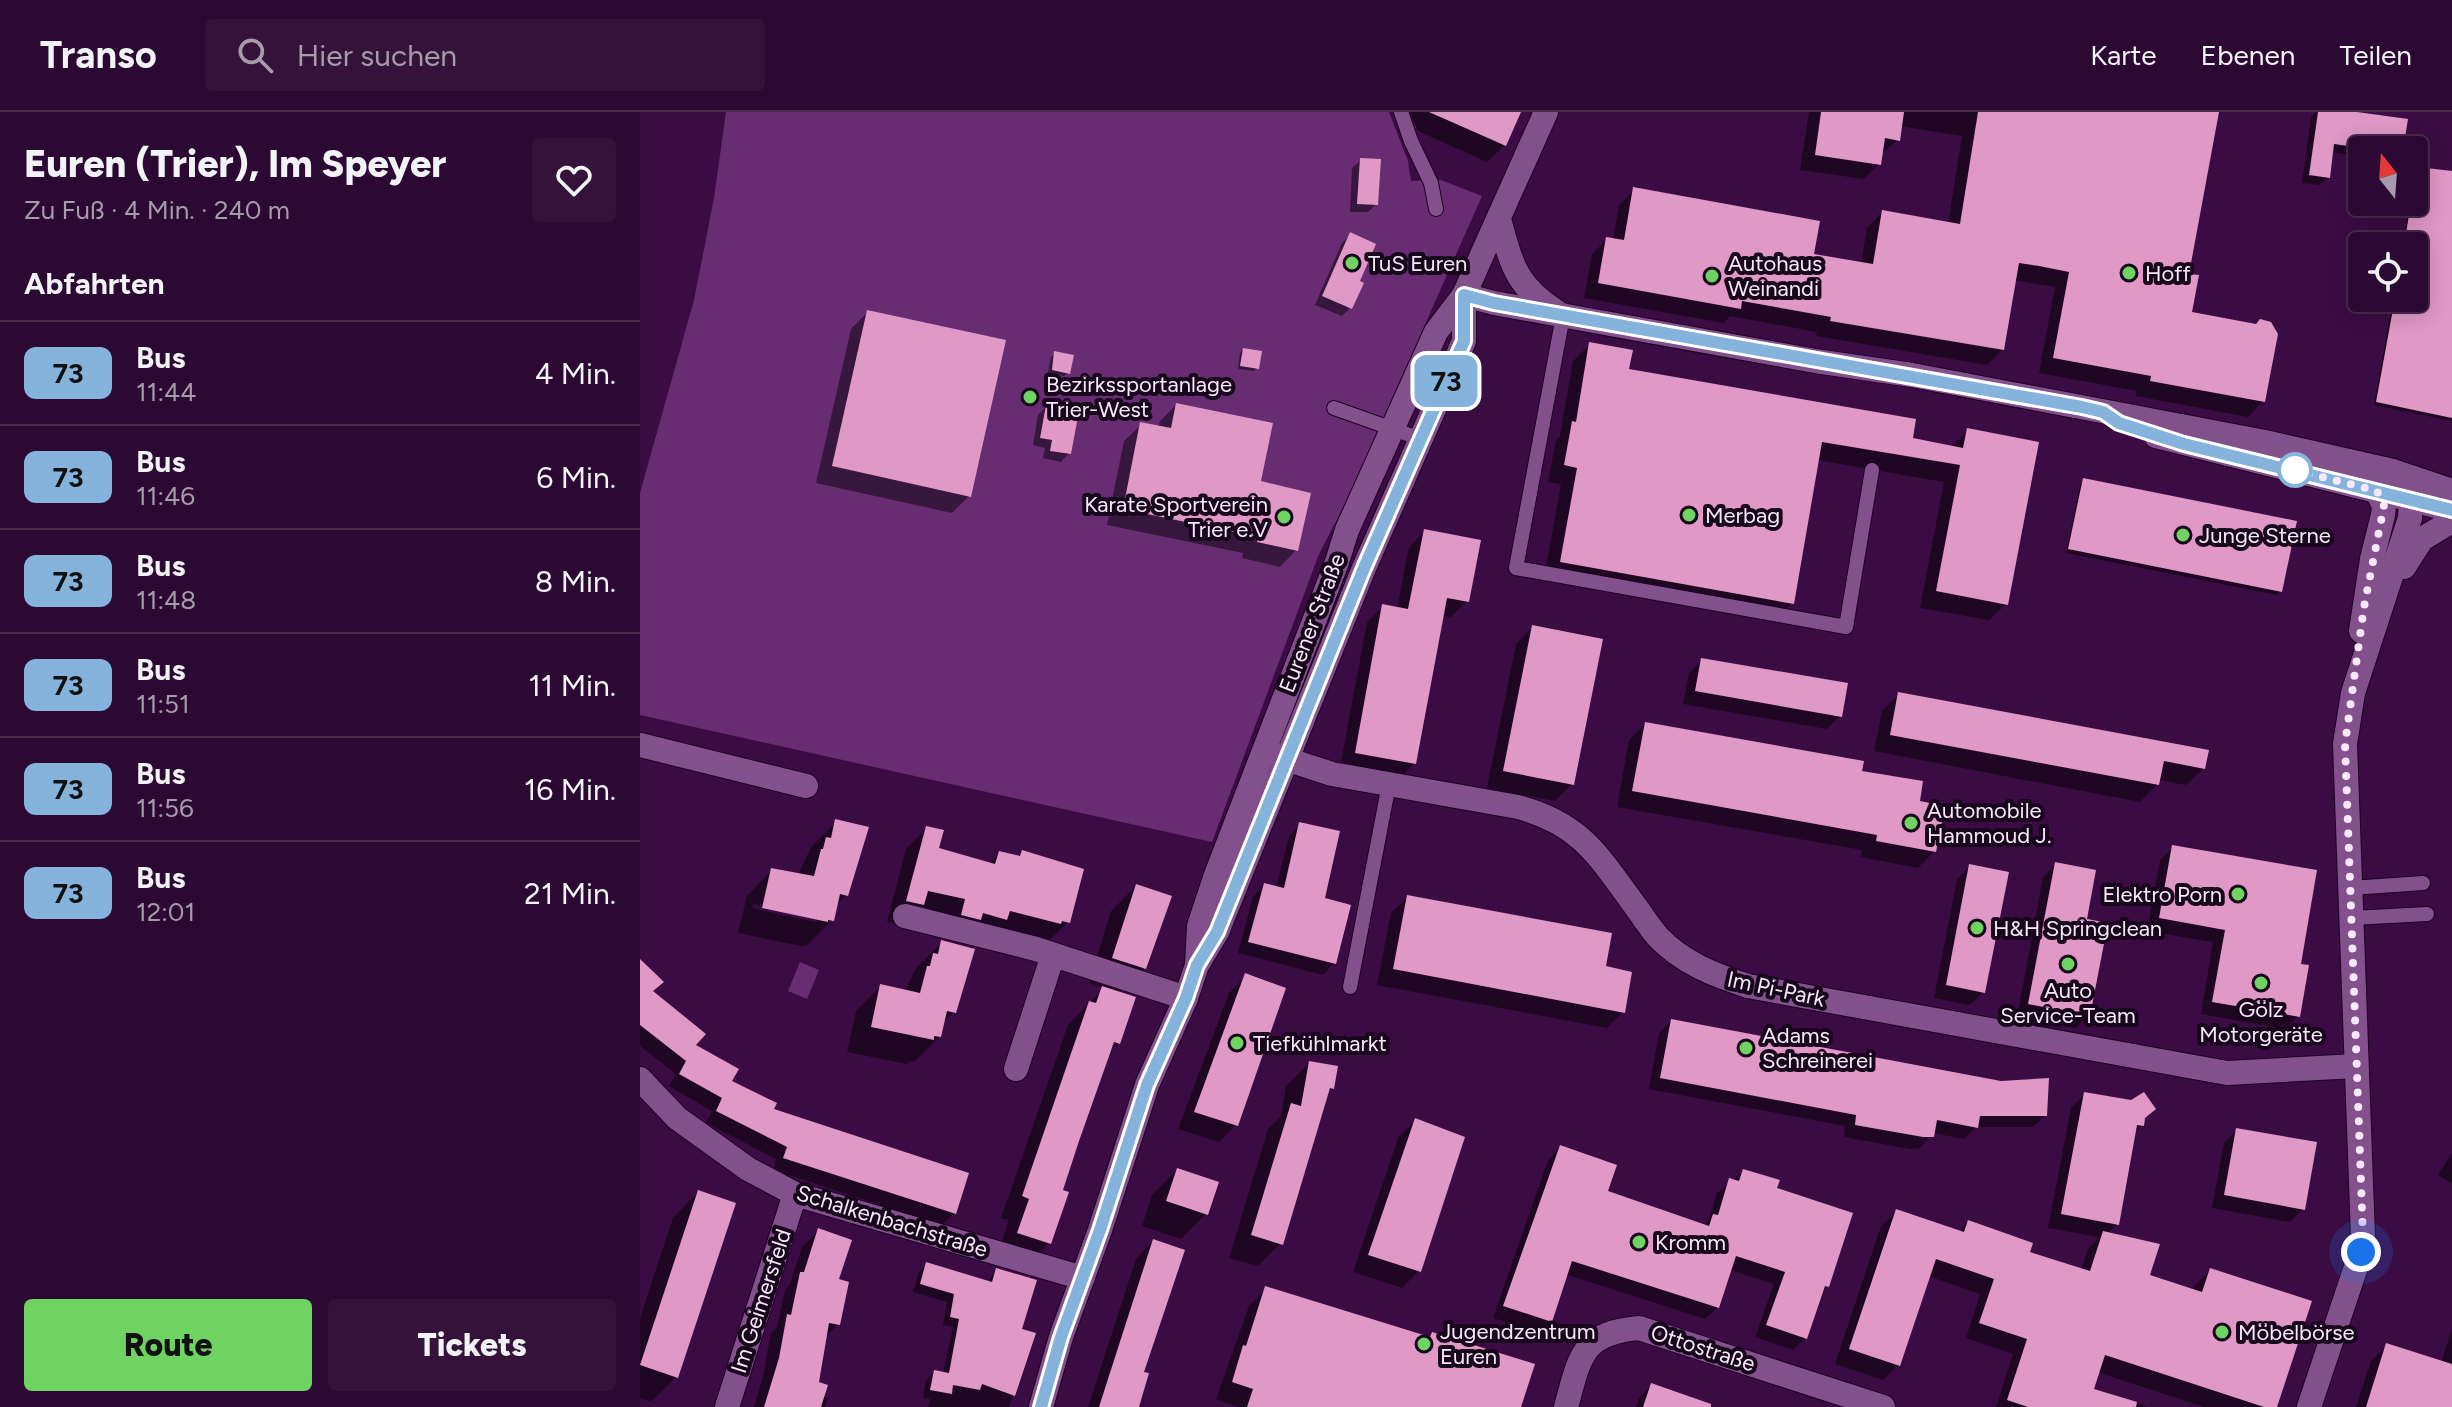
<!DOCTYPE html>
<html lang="de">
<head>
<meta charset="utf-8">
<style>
  body { margin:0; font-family:Figtree,sans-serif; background:#34123a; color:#f1f3f6; height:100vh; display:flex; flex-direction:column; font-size:30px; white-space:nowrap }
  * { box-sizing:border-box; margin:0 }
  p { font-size:26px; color:#a69aac }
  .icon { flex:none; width:44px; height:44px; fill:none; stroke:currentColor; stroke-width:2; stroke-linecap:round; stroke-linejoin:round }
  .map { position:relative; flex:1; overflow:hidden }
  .drawer { display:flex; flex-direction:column; background:#2c0932; width:640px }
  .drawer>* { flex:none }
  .badge { padding:0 16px; border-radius:12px; font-size:28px; line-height:52px }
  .needle { width:52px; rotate:343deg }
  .buttons { position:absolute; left:1708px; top:24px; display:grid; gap:16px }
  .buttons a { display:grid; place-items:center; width:80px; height:80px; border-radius:8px; background:#2c0932; box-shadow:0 4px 20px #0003,0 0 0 2px #482a4d; font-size:40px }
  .you { position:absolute; width:40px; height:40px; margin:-20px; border:6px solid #fff; border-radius:50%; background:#1a73e8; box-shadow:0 0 0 12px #1a73e833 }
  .map>.badge { position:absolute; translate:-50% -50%; box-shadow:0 0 0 4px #fff }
  h2 { padding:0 24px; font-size:30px; line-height:72px }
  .round { display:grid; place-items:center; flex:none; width:84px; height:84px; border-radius:8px; background:#34123a }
  .headline { display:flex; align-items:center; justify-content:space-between; height:136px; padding:0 24px }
  h1 { font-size:38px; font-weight:800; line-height:60px }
  .primary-button { display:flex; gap:16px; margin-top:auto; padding:16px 24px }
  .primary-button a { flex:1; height:92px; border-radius:8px; background:#6ed360; color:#111; font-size:32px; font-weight:800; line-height:92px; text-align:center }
  .primary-button a+a { background:#34123a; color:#f1f3f6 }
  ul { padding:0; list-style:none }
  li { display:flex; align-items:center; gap:24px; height:104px; padding:0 24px; border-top:2px solid #482a4d }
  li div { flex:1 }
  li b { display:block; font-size:30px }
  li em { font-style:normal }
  li .badge { min-width:88px; font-weight:700; text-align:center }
  header { display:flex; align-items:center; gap:48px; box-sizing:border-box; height:112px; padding:0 40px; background:#2c0932; border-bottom:2px solid #482a4d }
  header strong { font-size:38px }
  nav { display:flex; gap:44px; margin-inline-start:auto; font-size:28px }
  .search { width:560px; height:72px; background:#34123a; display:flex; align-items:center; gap:20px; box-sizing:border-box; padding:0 28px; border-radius:8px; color:#a69aac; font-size:30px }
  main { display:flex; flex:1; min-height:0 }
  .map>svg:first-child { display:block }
  .green { fill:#682c72 }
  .shadow { fill:#0007; fill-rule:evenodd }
  .building { fill:#e098c6 }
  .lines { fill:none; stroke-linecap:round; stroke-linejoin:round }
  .lane-casing { stroke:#1d0023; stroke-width:16 }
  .street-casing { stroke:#1d0023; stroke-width:26 }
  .secondary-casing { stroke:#1d0023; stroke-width:26 }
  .lane { stroke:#82518b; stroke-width:14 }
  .street { stroke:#82518b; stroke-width:24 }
  .secondary { stroke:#82518b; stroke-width:24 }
  .line-casing { stroke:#fff; stroke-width:18 }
  .line { stroke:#85b3dc; stroke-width:12 }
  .walk { stroke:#f9e8fc; stroke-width:8; stroke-dasharray:0 14.4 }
  .poi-dot { fill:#6ed360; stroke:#18061c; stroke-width:3 }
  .stop-dot { fill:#fff; stroke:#85b3dc; stroke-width:4 }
  .labels { text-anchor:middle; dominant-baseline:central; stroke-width:8; stroke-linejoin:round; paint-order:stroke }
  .poi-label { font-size:22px; fill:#f9e8fc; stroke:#18061c; text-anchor:start }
  .street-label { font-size:22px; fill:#f9e8fc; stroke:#18061c }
</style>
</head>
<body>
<header>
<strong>Transo</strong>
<div class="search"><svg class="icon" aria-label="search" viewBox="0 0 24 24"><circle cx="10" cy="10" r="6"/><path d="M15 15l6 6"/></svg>Hier suchen</div>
<nav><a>Karte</a><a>Ebenen</a><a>Teilen</a></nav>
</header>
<main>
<section class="drawer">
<div class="headline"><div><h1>Euren (Trier), Im Speyer</h1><p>Zu Fuß · 4 Min. · 240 m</p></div><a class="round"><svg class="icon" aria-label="heart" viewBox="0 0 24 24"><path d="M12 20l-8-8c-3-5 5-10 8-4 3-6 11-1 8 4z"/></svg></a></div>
<h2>Abfahrten</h2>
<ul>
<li><span class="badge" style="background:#85b3dc;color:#111">73</span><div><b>Bus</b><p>11:44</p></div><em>4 Min.</em></li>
<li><span class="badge" style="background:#85b3dc;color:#111">73</span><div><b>Bus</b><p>11:46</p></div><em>6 Min.</em></li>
<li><span class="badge" style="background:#85b3dc;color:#111">73</span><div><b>Bus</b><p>11:48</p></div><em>8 Min.</em></li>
<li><span class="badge" style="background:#85b3dc;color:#111">73</span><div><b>Bus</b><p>11:51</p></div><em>11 Min.</em></li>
<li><span class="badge" style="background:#85b3dc;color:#111">73</span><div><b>Bus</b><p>11:56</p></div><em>16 Min.</em></li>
<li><span class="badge" style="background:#85b3dc;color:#111">73</span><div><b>Bus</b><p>12:01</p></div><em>21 Min.</em></li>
</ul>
<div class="primary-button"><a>Route</a><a>Tickets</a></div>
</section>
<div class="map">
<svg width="1812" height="1295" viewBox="0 0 1812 1295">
  <rect width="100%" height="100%" fill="#3b0c43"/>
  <!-- green -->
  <g class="green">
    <polygon points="86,0 749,0 768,49 771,69 801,68 842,84 707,388 679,442 572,730 0,603 0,381 54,188 74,86"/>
    <polygon points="160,850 179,858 167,887 148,879"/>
  </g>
  <!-- shadow -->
  <g class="shadow">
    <polygon points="770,0 879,0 865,33 847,50 778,19"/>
    <polygon points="1169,0 1577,0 1547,163 1550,202 1616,214 1623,289 1608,305 1496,284 1497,279 1399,261 1415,175 1374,168 1363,237 1347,253 1176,224 1177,220 1090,204 1084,211 944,186 952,142 967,127 973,128 979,93 994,78 1172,144 1221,152 1227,116 1242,100 1308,112 1322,24 1260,14 1258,28 1240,43 1239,52 1224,67 1160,58"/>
    <polygon points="1676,0 1703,0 1761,38 1722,38 1722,45 1691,40 1688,65 1680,73 1662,71 1671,5"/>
    <polygon points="721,48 736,92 728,100 710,100 712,56"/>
    <polygon points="1778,57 1812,61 1812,309 1734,293 1753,186 1774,186 1774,134 1762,134 1770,90 1774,90 1775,61"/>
    <polygon points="710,123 717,170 710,196 702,204 675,193 702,131"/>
    <polygon points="228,200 329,384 312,401 176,371 211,217"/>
    <polygon points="950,232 987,259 1271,327 1311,335 1328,319 1366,492 1349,508 1280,496 1304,370 1177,348 1152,491 1135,507 904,467 921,372 908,370 916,328 920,324 933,249"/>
    <polygon points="603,238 617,256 614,259 598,257 600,241"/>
    <polygon points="415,242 428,261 424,264 408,261 411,245"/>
    <polygon points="536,293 619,371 656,438 640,455 602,446 603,441 467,413 484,329 501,313 518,316 520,309"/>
    <polygon points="406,295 429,341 421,350 403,346 405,336 393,333 398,303"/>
    <polygon points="1444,368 1640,479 1637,483 1426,441 1440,372"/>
    <polygon points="785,419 827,489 811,505 801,504 775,651 759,667 700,656 727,510 743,494 757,497 769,435"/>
    <polygon points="893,515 932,672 915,689 847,676 876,532"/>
    <polygon points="1062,548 1200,604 1187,617 1043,592 1049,561"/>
    <polygon points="1259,582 1564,656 1546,673 1518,668 1518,672 1500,690 1234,639 1242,599"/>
    <polygon points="1005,612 1220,660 1277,690 1295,739 1278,756 1221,745 1222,738 977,695 989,628"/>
    <path d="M196,710L206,783L195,795L192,808L167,833L161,834L98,821L107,784L132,758L159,761L171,735ZM113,792L179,806L175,810L112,796Z"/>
    <polygon points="660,713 683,788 694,851 683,863 598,841 613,785 624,773 636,776 649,724"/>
    <polygon points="287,716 297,738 348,752 359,741 377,746 382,741 428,810 407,831 247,810 266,737"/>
    <polygon points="1533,735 1659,854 1658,904 1645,917 1561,902 1573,830 1507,819 1520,748"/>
    <polygon points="1416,752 1445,808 1449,903 1436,916 1377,905 1403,765"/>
    <polygon points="1330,754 1343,880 1330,893 1294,886 1317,767"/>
    <polygon points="496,774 504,856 478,882 478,931 468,942 420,1079 409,1131 387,1153 357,1143 369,1108 361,1106 428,913 464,876 449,871 471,799"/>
    <polygon points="768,785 964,855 983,900 967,916 737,873 751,801"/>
    <polygon points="301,831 314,900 302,912 300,924 274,950 270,949 267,952 207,940 216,899 241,874 265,879 276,856"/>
    <polygon points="0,849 11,880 53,934 90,970 131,998 314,1101 302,1113 133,1058 136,1047 66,1011 72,999 29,974 36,962 0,934"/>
    <polygon points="606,864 596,1013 579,1030 538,1017 589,881"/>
    <polygon points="1031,909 1405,1003 1393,1015 1336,1015 1324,1027 1293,1021 1280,1036 1270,1037 1204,1025 1205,1014 1009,977 1019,921"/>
    <polygon points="669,951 692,976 687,981 641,1131 618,1154 589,1146 628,1017 641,1004 646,974"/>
    <polygon points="1445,982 1502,1008 1502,1013 1494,1021 1477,1112 1467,1122 1507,1164 1553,1179 1555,1173 1570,1158 1635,1295 1564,1295 1457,1260 1451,1279 1507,1295 1356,1295 1373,1242 1326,1226 1340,1182 1288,1164 1258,1253 1243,1268 1195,1252 1241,1114 1257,1099 1319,1120 1328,1110 1387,1141 1441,1158 1448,1137 1459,1125 1408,1116 1431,996"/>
    <polygon points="775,1009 779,1159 762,1176 713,1160 758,1026"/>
    <polygon points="1597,1018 1663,1097 1650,1110 1572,1096 1584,1031"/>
    <polygon points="920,1035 965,1081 1064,1114 1068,1109 1077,1081 1104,1059 1135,1078 1187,1174 1180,1181 1165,1226 1153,1238 1115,1225 1134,1172 1090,1158 1078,1195 1065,1207 925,1162 911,1209 898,1221 853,1206 908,1048"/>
    <polygon points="1812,1041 1812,1072 1798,1063"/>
    <polygon points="537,1058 566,1102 541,1127 502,1114 512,1083"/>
    <polygon points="58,1080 36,1265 11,1290 0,1286 0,1206 33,1106"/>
    <polygon points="178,1119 196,1169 198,1212 185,1225 176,1271 182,1284 188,1286 185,1295 114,1295 123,1265 131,1221 137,1215 145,1178 150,1172 162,1135"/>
    <polygon points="513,1129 497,1295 448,1295 496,1147"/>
    <polygon points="287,1152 347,1171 356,1158 380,1218 393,1222 369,1295 288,1295 290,1287 283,1286 286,1268 294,1260 303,1262 313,1215 303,1213 307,1190 273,1180 279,1160"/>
    <polygon points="626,1177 788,1227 793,1222 879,1295 597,1295 576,1287 609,1194"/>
    <polygon points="1812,1217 1812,1295 1716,1295 1731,1249 1747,1233 1801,1251"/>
    <polygon points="1011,1274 1054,1295 996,1295 999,1286"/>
  </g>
  <!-- building -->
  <g class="building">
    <polygon points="789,0 881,0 866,34"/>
    <polygon points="1181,0 1264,0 1260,29 1245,26 1241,53 1175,43"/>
    <polygon points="1338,0 1579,0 1549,162 1559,163 1552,200 1616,212 1620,207 1631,210 1638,222 1625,290 1510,269 1511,264 1413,246 1429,160 1399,154 1379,151 1364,238 1190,209 1191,205 1102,189 1101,197 958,171 966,125 984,128 993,75 1180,109 1174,142 1233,152 1242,98 1320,112"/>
    <polygon points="1678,0 1717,0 1768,7 1763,38 1737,38 1694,32 1690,66 1669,63"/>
    <polygon points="720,46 741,47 738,93 717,92"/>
    <polygon points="1778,55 1812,59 1812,306 1736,290 1755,186 1774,186 1774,134 1764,134 1771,90 1774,90"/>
    <polygon points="710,120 736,132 720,169 724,171 712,197 682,184"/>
    <polygon points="227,198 366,228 331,385 192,354"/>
    <polygon points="949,230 993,238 989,257 1276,307 1273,326 1323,336 1327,316 1399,330 1368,493 1296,479 1320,353 1182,330 1154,492 920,450 937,356 924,353 932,309 936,310"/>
    <polygon points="603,236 622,239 619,257 600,254"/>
    <polygon points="414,239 434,243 430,262 412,258"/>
    <polygon points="536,291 633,311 621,369 671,381 658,439 617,430 618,425 483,397 500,310 531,316"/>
    <polygon points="406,293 439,299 431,342 410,339 412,328 400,326"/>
    <polygon points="1443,366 1657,409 1642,480 1428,437"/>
    <polygon points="784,417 841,428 829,490 807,486 776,652 715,641 742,492 768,497"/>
    <polygon points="892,513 963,527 934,673 863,659"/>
    <polygon points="1061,546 1208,571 1202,605 1055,579"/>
    <polygon points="1258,580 1569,638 1565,657 1524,649 1519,673 1250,623"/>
    <polygon points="1005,610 1224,649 1222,659 1283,669 1280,689 1305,694 1296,740 1236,729 1237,723 992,679"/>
    <polygon points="195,707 229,715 208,784 200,782 194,809 188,808 188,810 122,796 131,756 174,764 181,737 183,737 186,725 191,726"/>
    <polygon points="659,710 700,719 685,786 711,793 696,852 608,830 624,771 644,776"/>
    <polygon points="286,714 304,718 299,736 355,752 359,739 380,744 382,738 444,757 430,811 422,809 421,812 370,799 367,808 343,801 341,808 321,803 325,787 288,779 284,793 266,789"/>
    <polygon points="1532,733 1677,758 1661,852 1669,853 1660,905 1572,890 1585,818 1519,806"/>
    <polygon points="1415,750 1456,758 1447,807 1468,811 1450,904 1388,892"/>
    <polygon points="1329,752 1369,760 1345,881 1306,873"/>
    <polygon points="496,772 532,784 506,857 472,846"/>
    <polygon points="767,783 972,821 966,854 992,860 985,901 753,857"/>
    <polygon points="301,828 335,837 316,901 307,899 301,925 294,924 294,928 231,915 240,872 280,881 287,854 290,854 293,841 298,842"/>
    <polygon points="0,847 24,870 13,879 66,922 56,933 99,957 92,969 137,991 134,997 329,1061 316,1102 143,1046 147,1035 76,999 82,986 39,962 46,949 0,913"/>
    <polygon points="605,861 646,876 598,1014 554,1000"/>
    <polygon points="462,874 496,885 480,932 474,930 439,1029 423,1078 429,1080 411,1132 377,1121 389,1087 382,1084 449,889 456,891"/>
    <polygon points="1031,907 1361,969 1409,966 1407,1004 1340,1004 1338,1016 1297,1008 1294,1025 1283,1025 1215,1013 1216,1003 1020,966"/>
    <polygon points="669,949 698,954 694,977 690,976 643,1133 611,1123 651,991 661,994"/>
    <polygon points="1444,980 1491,988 1504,980 1516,997 1505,1006 1504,1014 1497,1013 1479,1113 1421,1102"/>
    <polygon points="775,1006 825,1025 781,1160 728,1143"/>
    <polygon points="1596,1016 1677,1030 1665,1098 1584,1083"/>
    <polygon points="920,1033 977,1053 968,1079 1069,1114 1073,1102 1078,1103 1089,1066 1099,1069 1103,1057 1140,1068 1137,1076 1213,1101 1189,1175 1185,1174 1167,1227 1126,1213 1145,1160 1096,1144 1079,1196 932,1149 912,1210 863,1194"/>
    <polygon points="537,1056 579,1070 568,1103 526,1089"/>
    <polygon points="58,1078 96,1091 38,1266 0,1253"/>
    <polygon points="1256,1097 1324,1120 1328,1108 1393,1131 1390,1140 1450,1159 1463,1119 1520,1132 1510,1163 1562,1180 1570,1156 1672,1189 1637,1295 1624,1295 1465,1243 1454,1277 1497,1290 1496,1295 1388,1295 1367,1288 1387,1227 1339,1211 1354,1167 1296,1147 1260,1254 1209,1237"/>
    <polygon points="178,1116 212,1128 199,1167 209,1170 200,1213 189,1211 179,1270 188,1273 181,1295 124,1295 139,1246 147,1202 151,1203 160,1160 164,1160"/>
    <polygon points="513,1127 545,1138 504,1260 509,1261 499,1295 459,1295"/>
    <polygon points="286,1150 352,1170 356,1156 397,1168 382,1217 396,1221 375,1284 342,1272 340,1278 313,1273 312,1282 290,1278 294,1258 309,1261 319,1207 310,1205 314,1182 280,1172"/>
    <polygon points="625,1174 790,1225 792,1220 895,1252 881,1295 607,1295 613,1277 592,1270 603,1233 606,1234"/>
    <polygon points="1746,1231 1812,1252 1812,1295 1726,1295"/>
    <polygon points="1011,1271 1071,1292 1071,1295 1003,1295"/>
  </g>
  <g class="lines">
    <defs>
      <g id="lane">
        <polyline points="761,0 771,29 791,71 796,97"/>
        <polyline points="923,204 876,456 1206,515 1232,358"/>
        <polyline points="694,296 781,327"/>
        <polyline points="1711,776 1783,771"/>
        <polyline points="1712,806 1787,802"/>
        <polyline points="710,875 749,672"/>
      </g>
      <g id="street">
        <polyline points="1764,455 1782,427 1812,409"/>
        <polyline points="1721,519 1732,447 1743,403 1744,394 1737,379"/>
        <polyline points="0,633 166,674"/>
        <path d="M627,641L692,662L878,695C942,712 959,745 996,795C1003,805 1010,816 1018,825C1043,851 1074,863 1108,874L1587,961L1716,954"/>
        <polyline points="265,804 396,837 546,886"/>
        <polyline points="376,957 413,843"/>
        <polyline points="0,967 37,1006 108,1057 155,1082 443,1166"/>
        <polyline points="87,1295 155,1082"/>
        <path d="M926,1295C940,1245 941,1221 999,1216L1243,1295"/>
        <polyline points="1669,1295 1716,1155 1723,1125 1705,632 1713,581 1770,406 1771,382 1767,369"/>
      </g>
      <g id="secondary">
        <path d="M859,107C872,153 875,173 917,200"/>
        <polyline points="824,183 854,191 1175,249 1272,263 1625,330 1753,359 1812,379"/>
        <polyline points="1516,324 1812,398"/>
        <polyline points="557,853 559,814 576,763 697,450 707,418 796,220 824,183 906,0"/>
        <polyline points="401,1295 421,1225 460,1118 507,973 546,886 557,853 577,820 724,456 824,229 824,183"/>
      </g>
    </defs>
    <!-- lane casing -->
    <use href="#lane" class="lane-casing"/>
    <!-- street casing -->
    <use href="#street" class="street-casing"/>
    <!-- secondary casing -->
    <use href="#secondary" class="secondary-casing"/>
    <!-- lane -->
    <use href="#lane" class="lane"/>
    <!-- street -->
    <use href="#street" class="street"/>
    <!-- secondary -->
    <use href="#secondary" class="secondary"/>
  </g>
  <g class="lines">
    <defs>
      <polyline id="line" points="401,1295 421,1225 460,1118 507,973 546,886 557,853 577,820 724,456 824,229 824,183 854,191 1442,295 1463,300 1479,311 1544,332 1812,398"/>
    </defs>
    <!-- line casing -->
    <use href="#line" class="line-casing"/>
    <!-- line -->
    <use href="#line" class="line"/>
    <!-- walk -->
    <polyline class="walk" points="1655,358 1737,379 1744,394 1724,495 1705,632 1723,1125 1721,1140"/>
  </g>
  <!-- markers -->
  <g class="poi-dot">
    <circle cx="712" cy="151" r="8"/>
    <circle cx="1489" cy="161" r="8"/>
    <circle cx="1072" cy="164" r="8"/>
    <circle cx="390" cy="285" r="8"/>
    <circle cx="1049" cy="403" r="8"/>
    <circle cx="644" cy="405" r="8"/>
    <circle cx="1543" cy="423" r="8"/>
    <circle cx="1271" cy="711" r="8"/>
    <circle cx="1598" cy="782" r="8"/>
    <circle cx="1337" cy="816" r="8"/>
    <circle cx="1428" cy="852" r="8"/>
    <circle cx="1621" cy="871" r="8"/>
    <circle cx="597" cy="931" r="8"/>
    <circle cx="1106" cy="936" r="8"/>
    <circle cx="999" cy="1130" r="8"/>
    <circle cx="1582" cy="1220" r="8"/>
    <circle cx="784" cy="1232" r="8"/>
  </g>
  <circle class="stop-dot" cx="1655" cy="358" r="16"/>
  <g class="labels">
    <!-- poi labels -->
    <g class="poi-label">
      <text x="728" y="151">TuS Euren</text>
      <text x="1088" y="151">Autohaus<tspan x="1088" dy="25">Weinandi</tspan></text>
      <text x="1505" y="161">Hoff</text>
      <text x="406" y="272">Bezirkssportanlage<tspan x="406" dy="25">Trier-West</tspan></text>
      <text x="628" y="392" text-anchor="end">Karate Sportverein<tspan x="628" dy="25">Trier e.V</tspan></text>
      <text x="1065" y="403">Merbag</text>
      <text x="1559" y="423">Junge Sterne</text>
      <text x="1287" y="698">Automobile<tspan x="1287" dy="25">Hammoud J.</tspan></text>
      <text x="1582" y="782" text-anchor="end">Elektro Porn</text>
      <text x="1353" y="816">H&amp;H Springclean</text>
      <text x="1428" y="878" text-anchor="middle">Auto<tspan x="1428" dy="25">Service-Team</tspan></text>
      <text x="1621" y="897" text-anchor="middle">Gölz<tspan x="1621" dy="25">Motorgeräte</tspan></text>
      <text x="1122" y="923">Adams<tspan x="1122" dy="25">Schreinerei</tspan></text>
      <text x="613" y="931">Tiefkühlmarkt</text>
      <text x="1015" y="1130">Kromm</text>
      <text x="800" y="1219">Jugendzentrum<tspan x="800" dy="25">Euren</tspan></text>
      <text x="1598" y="1220">Möbelbörse</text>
    </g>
    <!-- street labels -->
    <g class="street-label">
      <text transform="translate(672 511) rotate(-69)">Eurener Straße</text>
      <text transform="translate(1136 877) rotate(12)">Im Pi-Park</text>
      <text transform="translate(252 1109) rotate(17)">Schalkenbachstraße</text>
      <text transform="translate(121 1189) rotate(-72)">Im Geimersfeld</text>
      <text transform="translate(1063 1236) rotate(18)">Ottostraße</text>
    </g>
  </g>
</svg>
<div class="buttons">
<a><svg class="needle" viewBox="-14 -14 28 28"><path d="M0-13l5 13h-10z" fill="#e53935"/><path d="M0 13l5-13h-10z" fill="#a69aac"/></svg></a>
<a><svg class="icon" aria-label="locate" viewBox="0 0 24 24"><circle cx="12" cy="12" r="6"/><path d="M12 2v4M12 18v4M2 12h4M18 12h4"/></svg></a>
</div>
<div class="you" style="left:1721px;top:1140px"></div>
<b class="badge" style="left:806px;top:269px;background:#85b3dc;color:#111">73</b>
</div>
</main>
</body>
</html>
